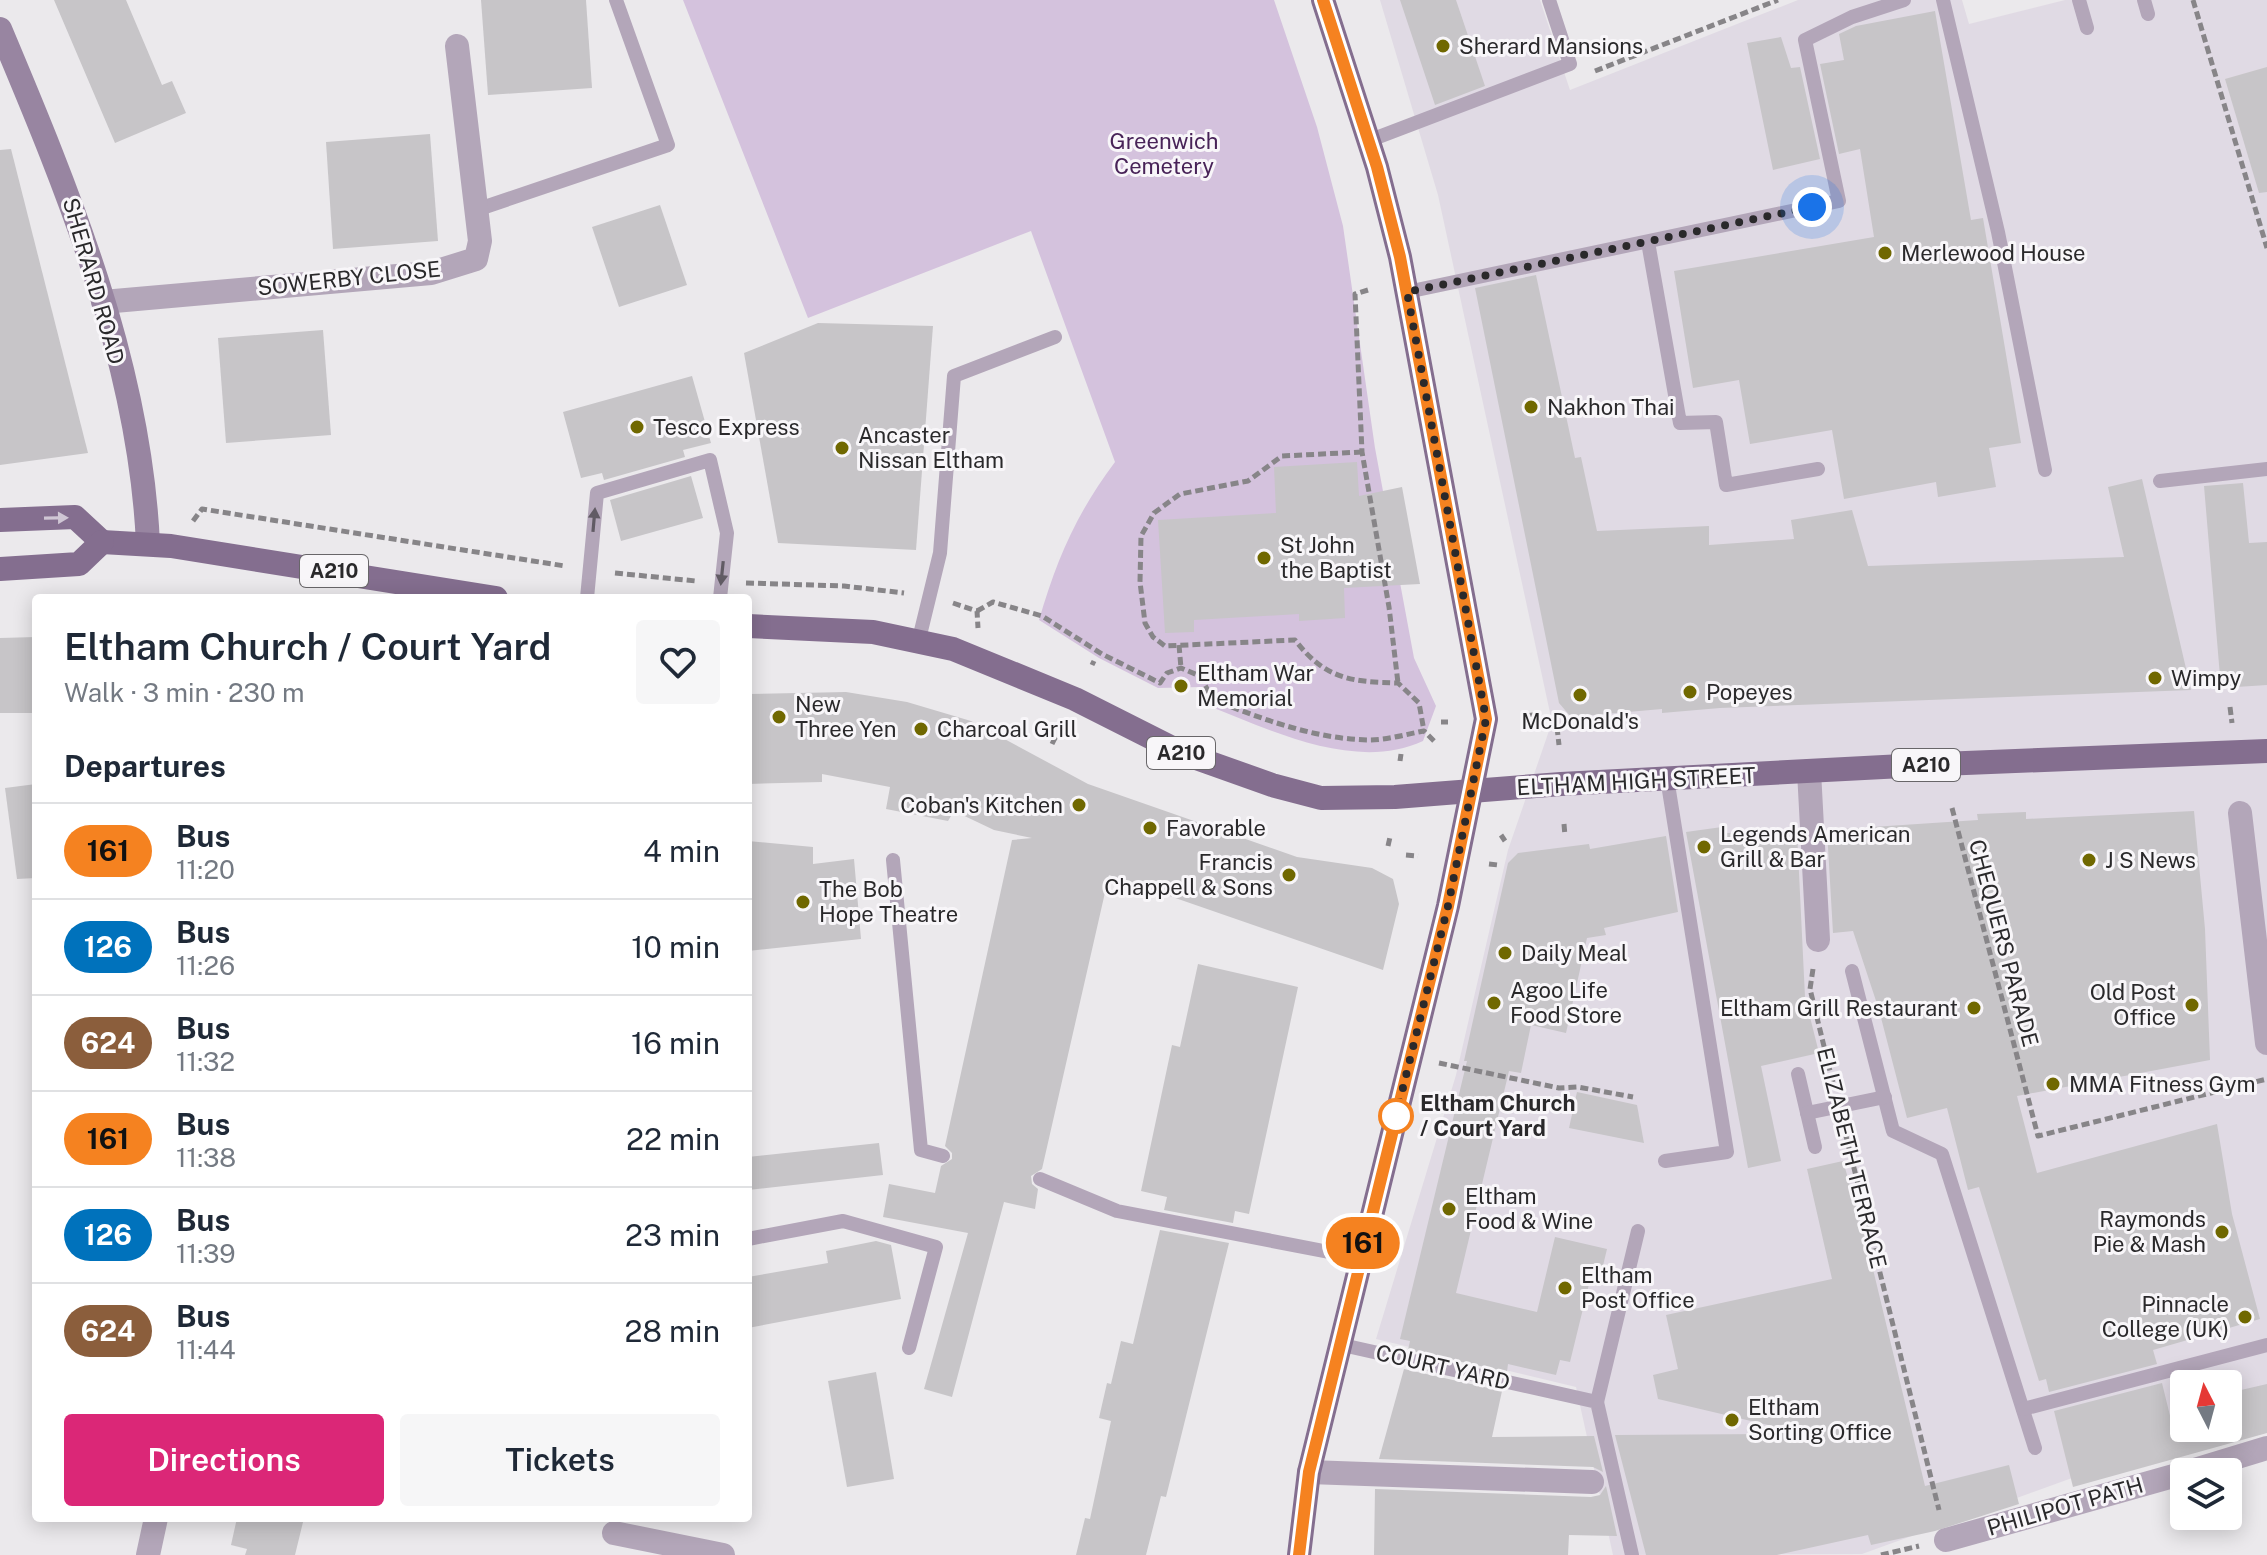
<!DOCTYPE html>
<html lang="en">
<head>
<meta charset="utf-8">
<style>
  body { margin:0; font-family:"Public Sans",sans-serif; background:#f6f6f7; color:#1f2937; height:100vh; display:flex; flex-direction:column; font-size:30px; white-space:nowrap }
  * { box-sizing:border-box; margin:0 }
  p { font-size:26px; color:#747a83 }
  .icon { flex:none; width:44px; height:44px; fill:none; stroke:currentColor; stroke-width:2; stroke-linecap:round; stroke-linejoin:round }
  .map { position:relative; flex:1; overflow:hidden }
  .side { position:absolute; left:32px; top:594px; width:720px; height:928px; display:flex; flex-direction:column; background:#fff; border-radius:8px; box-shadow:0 4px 20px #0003 }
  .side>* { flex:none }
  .badge { padding:0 16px; border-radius:26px; font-size:28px; line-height:52px }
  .needle { width:52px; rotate:354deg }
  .tools { position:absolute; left:2170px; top:1370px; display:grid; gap:16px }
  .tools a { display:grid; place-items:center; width:72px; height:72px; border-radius:8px; background:#fff; box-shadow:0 4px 20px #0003; font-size:40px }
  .you { position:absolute; width:40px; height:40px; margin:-20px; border:6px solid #fff; border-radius:50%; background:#1a73e8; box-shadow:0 0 0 12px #1a73e833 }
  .map>.badge { position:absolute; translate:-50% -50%; box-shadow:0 0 0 4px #fff }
  h2 { padding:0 32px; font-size:30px; line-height:72px }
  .round { display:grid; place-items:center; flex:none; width:84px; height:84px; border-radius:8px; background:#f6f6f7 }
  .head { display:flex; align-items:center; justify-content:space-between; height:136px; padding:0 32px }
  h1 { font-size:38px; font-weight:600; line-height:60px }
  .action { display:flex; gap:16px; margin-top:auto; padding:16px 32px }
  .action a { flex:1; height:92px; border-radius:8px; background:#db2777; color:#fff; font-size:32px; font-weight:600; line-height:92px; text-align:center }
  .action a+a { background:#f6f6f7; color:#1f2937 }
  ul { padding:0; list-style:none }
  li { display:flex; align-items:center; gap:24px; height:96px; padding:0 32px; border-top:2px solid #e0e1e3 }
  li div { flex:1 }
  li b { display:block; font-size:30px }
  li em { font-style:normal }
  li .badge { min-width:88px; font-weight:700; text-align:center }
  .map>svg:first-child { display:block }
  .built { fill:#e0dae4 }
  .green { fill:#d4c2dd }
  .building { fill:#c7c5c8 }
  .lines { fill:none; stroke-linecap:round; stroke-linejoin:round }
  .path { stroke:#878588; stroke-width:5; stroke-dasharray:8 4; stroke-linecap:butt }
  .lane { stroke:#b3a6b9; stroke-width:14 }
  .street { stroke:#b3a6b9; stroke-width:24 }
  .secondary { stroke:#9885a1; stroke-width:24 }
  .primary { stroke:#846e8f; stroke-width:24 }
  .oneway { fill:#cfc6d4 }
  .oneway2 { fill:#615b64 }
  .line-casing { stroke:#fff; stroke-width:18 }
  .line { stroke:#f58220; stroke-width:12 }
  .walk { stroke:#2a292b; stroke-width:8; stroke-dasharray:0 14.4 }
  .poi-dot { fill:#706800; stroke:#f8f6f9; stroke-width:3 }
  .stop-dot { fill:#fff; stroke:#f58220; stroke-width:4 }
  .labels { text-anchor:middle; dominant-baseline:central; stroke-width:6; stroke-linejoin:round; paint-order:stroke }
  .shield { fill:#f8f6f9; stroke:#686669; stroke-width:2 }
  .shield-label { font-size:20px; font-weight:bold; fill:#2a292b }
  .poi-label { font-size:22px; fill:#2a292b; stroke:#f8f6f9; text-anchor:start }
  .park-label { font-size:22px; fill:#482358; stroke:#f8f6f9 }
  .street-label { font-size:22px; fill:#2a292b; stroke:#f8f6f9 }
  .stop-label { font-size:22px; font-weight:bold; fill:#2a292b; stroke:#f8f6f9; text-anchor:start }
</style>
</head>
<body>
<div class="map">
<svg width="2267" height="1555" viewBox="0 0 2267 1555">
  <rect width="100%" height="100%" fill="#ebe9ec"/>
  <!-- built -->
  <polygon class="built" points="1380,0 1540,0 1570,90 1798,0 1962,0 1969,24 2065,0 2267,0 2267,1407 2228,1421 2228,1384 2184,1384 2184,1428 2210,1428 1862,1554 1613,1555 1576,1387 1376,1339 1456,1075 1508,850 1552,722 1438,195"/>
  <!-- green -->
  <path class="green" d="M683,0H1274L1317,127L1343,226L1375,448L1414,658L1436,706L1423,741C1356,772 1272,731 1209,706L1201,687L1158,688L1099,658L1039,620C1057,559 1076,514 1115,462L1031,231L808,318Z"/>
  <!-- building -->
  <g class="building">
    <polygon points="54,0 126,0 162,85 172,81 186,113 115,143"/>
    <polygon points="481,0 586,0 592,88 488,95"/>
    <polygon points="1400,0 1456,0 1485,86 1435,105"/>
    <polygon points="1935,11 1971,220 1983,218 2021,443 1989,448 1996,487 1938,497 1936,482 1844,499 1832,430 1750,444 1739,380 1693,388 1674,271 1874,237 1860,149 1839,154 1820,64 1844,60 1839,34 1856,26"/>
    <polygon points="1781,37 1791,68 1800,67 1820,159 1773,170 1747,43"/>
    <polygon points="2267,67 2267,192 2259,193 2225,79"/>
    <polygon points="430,134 438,241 333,249 326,142"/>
    <polygon points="11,149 88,453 0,465 0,150"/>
    <polygon points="660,205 687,285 619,307 592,227"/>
    <polygon points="1536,275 1575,458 1581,457 1597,531 1709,526 1709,545 1794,539 1791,520 1852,510 1868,566 2124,557 2108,487 2142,479 2191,690 1720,708 1662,713 1662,709 1571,717 1559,703 1475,288"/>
    <polygon points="818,323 933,326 916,550 778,543 744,353"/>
    <polygon points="323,330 331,435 226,443 218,338"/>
    <polygon points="692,376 711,443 683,450 685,457 604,480 602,473 581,478 563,412"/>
    <polygon points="1357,462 1359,496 1402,487 1420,584 1344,588 1345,618 1299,621 1299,614 1194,620 1194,632 1165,633 1158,520 1276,513 1274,467"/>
    <polygon points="691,476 703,518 621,541 610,500"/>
    <polygon points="2243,483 2249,543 2267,542 2267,685 2221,688 2204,486"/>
    <polygon points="36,637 36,713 0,713 0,638"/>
    <polygon points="846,692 907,702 971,721 1088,784 1297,857 1372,868 1393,879 1399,904 1383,970 1109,875 1042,1169 1031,1176 1032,1184 1038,1189 1035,1209 1004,1202 952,1397 924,1389 968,1233 883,1217 889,1184 935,1193 941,1166 952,1159 952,1153 945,1146 1012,840 1032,838 994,830 954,811 948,821 886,809 890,787 822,774 822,782 748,784 748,694"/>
    <polygon points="36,784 36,878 17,879 5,788"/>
    <polygon points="2194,811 2205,929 2210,1060 2017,1096 2037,1173 2217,1124 2232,1214 2260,1319 2153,1350 2157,1364 2049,1392 2046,1379 2039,1381 1979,1187 1968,1190 1947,1108 1907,1118 1879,1010 1853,931 1833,933 1827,830 1978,820 1977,814 2026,812 2026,819"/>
    <polygon points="1722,827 1724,833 1797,832 1805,997 1819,1053 1761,1066 1781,1161 1748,1168 1686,832"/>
    <polygon points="1666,836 1678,912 1604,928 1606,935 1587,938 1566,1033 1531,1025 1521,1073 1509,1071 1456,1293 1537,1312 1555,1237 1607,1249 1600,1278 1591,1276 1570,1362 1560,1360 1556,1375 1508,1364 1507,1372 1408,1350 1410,1341 1400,1339 1467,1061 1464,1061 1508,863 1518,853 1589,844 1590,849"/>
    <polygon points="748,841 813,847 813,864 854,859 861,939 748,951"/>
    <polygon points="1198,964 1298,987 1249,1214 1235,1211 1233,1223 1164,1210 1167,1197 1141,1191 1172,1045 1180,1047"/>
    <polygon points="1577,1092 1637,1105 1644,1143 1569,1128"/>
    <polygon points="879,1143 883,1175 748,1190 748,1157"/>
    <polygon points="1843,1161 1866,1240 1925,1486 2009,1465 2019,1504 1935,1531 1871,1545 1868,1535 1777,1555 1646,1555 1615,1435 1767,1434 1768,1425 1658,1399 1653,1375 1678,1369 1666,1315 1832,1279 1807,1169"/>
    <polygon points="1160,1230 1229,1243 1166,1497 1161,1496 1146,1555 1076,1555 1085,1518 1090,1519 1111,1421 1099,1418 1107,1383 1111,1384 1121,1341 1133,1344"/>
    <polygon points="876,1241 891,1245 901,1299 748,1328 748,1277 828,1263 826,1251"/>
    <polygon points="1404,1369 1502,1391 1492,1437 1594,1436 1603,1472 1593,1467 1379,1459"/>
    <polygon points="876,1372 894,1479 847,1487 828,1381"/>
    <polygon points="2162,1383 2173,1428 2228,1428 2228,1393 2267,1384 2267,1433 2073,1487 2054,1411"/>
    <polygon points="1606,1486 1617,1536 1569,1535 1568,1555 1374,1555 1375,1489 1591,1497 1600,1495"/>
    <polygon points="237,1518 304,1518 295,1555 245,1555 247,1549 231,1545"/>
  </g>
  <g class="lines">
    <!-- path -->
    <g class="path">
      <polyline points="2193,0 2267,248"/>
      <polyline points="1595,71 1778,0"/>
      <polyline points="1368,290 1355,294 1362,452 1389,607 1398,683"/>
      <path d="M1362,452L1282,456L1248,481L1180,494L1154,513L1141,536L1140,582L1145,623L1153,637L1165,646L1295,640C1325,679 1351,682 1398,683L1419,703L1424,731"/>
      <polyline points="193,521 202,509 565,566"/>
      <polyline points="615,573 696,581"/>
      <polyline points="746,583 844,586 904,593"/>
      <polyline points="102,597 103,598"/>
      <polyline points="953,603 977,611 978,628"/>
      <path d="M977,611L993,602L1042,616L1102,654L1160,683L1167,673L1181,668L1200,676L1213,700C1263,719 1314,739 1369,740C1387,740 1407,734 1424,731L1436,743"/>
      <polyline points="1179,645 1181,668"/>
      <polyline points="1092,665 1094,661"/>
      <polyline points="2230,707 2232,723"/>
      <polyline points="1525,716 1541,714"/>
      <polyline points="1441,722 1448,722"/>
      <polyline points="1557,727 1559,745"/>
      <polyline points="1052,744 1057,734"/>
      <polyline points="1400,761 1401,754"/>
      <polyline points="1952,808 2038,1136 2267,1079"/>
      <polyline points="1564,824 1565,836"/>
      <polyline points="1501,835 1505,841"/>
      <polyline points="1388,846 1390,837"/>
      <polyline points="1406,855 1418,856"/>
      <polyline points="1489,864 1498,865"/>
      <polyline points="1813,969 1810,989 1833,1083"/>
      <polyline points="1439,1063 1559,1088 1578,1087 1633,1097"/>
      <polyline points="1845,1132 1939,1510"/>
      <polyline points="1881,1555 1919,1546"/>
    </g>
    <!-- lane -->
    <g class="lane">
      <polyline points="1943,0 1998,232 2045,470"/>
      <polyline points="2079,0 2087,28"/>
      <polyline points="2144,0 2148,14"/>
      <polyline points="1368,141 1570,64 1549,0"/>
      <polyline points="476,210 668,145 616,0"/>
      <polyline points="1648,242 1680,423 1716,422 1726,485 1818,469"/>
      <polyline points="1407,292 1839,201 1805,40 1852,17 1904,0"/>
      <polyline points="2160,481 2267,469"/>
      <polyline points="587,598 597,493 710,460 727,533 720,598"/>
      <polyline points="919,639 940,553 954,376 1055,337"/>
      <polyline points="893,860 921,1150 943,1156"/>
      <polyline points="1852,971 1893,1131 1942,1154 2035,1448"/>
      <polyline points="1798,1074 1815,1147"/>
      <polyline points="1807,1113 1885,1097"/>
      <polyline points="1665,1161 1727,1152 1667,778"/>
      <polyline points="1040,1179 1117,1211 1360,1258"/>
      <polyline points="748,1239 843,1221 936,1247 909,1348"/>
      <polyline points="1338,1344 1597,1402 1632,1555"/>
      <polyline points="1597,1402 1638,1231"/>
      <polyline points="2023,1409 2267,1345"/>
    </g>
    <!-- street -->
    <g class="street">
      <polyline points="103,302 431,273 476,259 480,241 457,46"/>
      <polyline points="1809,771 1818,940"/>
      <polyline points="2240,813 2267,1043"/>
      <polyline points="1309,1472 1592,1482"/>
      <polyline points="2188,1472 2267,1448"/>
      <polyline points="614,1533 723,1555"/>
      <polyline points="1946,1540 2184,1473"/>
      <polyline points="148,1555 156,1518"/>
    </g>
    <!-- secondary -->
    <path class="secondary" d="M0,29C69,193 140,364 148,544"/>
    <!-- primary -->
    <g class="primary">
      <polyline points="0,520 75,517 102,542"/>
      <polyline points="102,542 171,546 496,598"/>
      <polyline points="0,569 79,564 102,542"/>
      <polyline points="748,626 873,632 953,649 1075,699 1182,753 1272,785 1321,798 1395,797 1561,784 1941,764 2267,751"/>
      <polyline points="1299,1555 1309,1472 1448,906 1486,719 1400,257 1377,167 1323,0"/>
    </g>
  </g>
  <!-- one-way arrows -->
  <defs><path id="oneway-solid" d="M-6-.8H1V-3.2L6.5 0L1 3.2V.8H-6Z" transform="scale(2)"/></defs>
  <use class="oneway" href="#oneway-solid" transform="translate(56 518) rotate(-1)"/>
  <g class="oneway2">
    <use href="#oneway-solid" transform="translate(594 520) rotate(-85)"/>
    <use href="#oneway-solid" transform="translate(722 573) rotate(96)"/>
  </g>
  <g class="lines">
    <defs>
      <polyline id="line" points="1299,1555 1309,1472 1448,906 1486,719 1400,257 1377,167 1323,0"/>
    </defs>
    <!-- line casing -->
    <use href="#line" class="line-casing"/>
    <!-- line -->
    <use href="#line" class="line"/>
    <!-- walk -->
    <polyline class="walk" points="1396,1116 1448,906 1486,719 1407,292 1812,207"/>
  </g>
  <!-- markers -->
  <g class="poi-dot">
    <circle cx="1443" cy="46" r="8"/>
    <circle cx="1885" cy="253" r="8"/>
    <circle cx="1531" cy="407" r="8"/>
    <circle cx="637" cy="427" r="8"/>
    <circle cx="842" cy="448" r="8"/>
    <circle cx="1264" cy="558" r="8"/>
    <circle cx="2155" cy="678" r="8"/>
    <circle cx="1181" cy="686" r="8"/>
    <circle cx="1690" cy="692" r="8"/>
    <circle cx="1580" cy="695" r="8"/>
    <circle cx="779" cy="717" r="8"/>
    <circle cx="921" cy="729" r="8"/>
    <circle cx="1079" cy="805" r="8"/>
    <circle cx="1150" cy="828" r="8"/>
    <circle cx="1704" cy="847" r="8"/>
    <circle cx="2089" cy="860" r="8"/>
    <circle cx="1289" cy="875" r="8"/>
    <circle cx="803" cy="902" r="8"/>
    <circle cx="1505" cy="953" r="8"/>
    <circle cx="1494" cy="1003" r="8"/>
    <circle cx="2192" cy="1005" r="8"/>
    <circle cx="1974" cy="1008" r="8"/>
    <circle cx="2053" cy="1084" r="8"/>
    <circle cx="1449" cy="1209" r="8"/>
    <circle cx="2222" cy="1232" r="8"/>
    <circle cx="1565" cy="1288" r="8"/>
    <circle cx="2245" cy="1317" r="8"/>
    <circle cx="1732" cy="1420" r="8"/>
  </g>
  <circle class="stop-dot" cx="1396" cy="1116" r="16"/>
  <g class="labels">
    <!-- shield labels -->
    <g class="shield">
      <rect x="300" y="555" width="68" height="32" rx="6"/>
      <rect x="1147" y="737" width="68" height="32" rx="6"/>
      <rect x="1892" y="749" width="68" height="32" rx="6"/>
    </g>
    <g class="shield-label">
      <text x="334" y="571">A210</text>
      <text x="1181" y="753">A210</text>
      <text x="1926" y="765">A210</text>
    </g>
    <!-- poi labels -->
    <g class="poi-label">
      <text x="1459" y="46">Sherard Mansions</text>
      <text x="1901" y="253">Merlewood House</text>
      <text x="1547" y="407">Nakhon Thai</text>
      <text x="653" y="427">Tesco Express</text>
      <text x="858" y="435">Ancaster<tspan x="858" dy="25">Nissan Eltham</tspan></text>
      <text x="1280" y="545">St John<tspan x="1280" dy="25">the Baptist</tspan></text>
      <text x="1197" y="673">Eltham War<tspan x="1197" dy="25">Memorial</tspan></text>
      <text x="2171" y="678">Wimpy</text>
      <text x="1706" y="692">Popeyes</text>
      <text x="795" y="704">New<tspan x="795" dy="25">Three Yen</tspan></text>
      <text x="1580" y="721" text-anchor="middle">McDonald's</text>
      <text x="937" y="729">Charcoal Grill</text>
      <text x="1063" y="805" text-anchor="end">Coban's Kitchen</text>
      <text x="1166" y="828">Favorable</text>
      <text x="1720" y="834">Legends American<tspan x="1720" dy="25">Grill &amp; Bar</tspan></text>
      <text x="2105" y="860">J S News</text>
      <text x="1273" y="862" text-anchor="end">Francis<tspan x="1273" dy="25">Chappell &amp; Sons</tspan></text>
      <text x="819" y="889">The Bob<tspan x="819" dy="25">Hope Theatre</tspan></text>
      <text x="1521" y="953">Daily Meal</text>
      <text x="1510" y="990">Agoo Life<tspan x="1510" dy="25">Food Store</tspan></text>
      <text x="2176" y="992" text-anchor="end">Old Post<tspan x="2176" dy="25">Office</tspan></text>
      <text x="1958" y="1008" text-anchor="end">Eltham Grill Restaurant</text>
      <text x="2069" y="1084">MMA Fitness Gym</text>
      <text x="1465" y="1196">Eltham<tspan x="1465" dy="25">Food &amp; Wine</tspan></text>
      <text x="2206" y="1219" text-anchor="end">Raymonds<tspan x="2206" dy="25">Pie &amp; Mash</tspan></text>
      <text x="1581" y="1275">Eltham<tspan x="1581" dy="25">Post Office</tspan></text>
      <text x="2229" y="1304" text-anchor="end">Pinnacle<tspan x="2229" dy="25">College (UK)</tspan></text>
      <text x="1748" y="1407">Eltham<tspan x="1748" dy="25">Sorting Office</tspan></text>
    </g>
    <!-- park labels -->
    <g class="park-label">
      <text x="1164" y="141">Greenwich<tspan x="1164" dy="25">Cemetery</tspan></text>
    </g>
    <!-- street labels -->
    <g class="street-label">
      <text transform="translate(349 278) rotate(-6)">SOWERBY CLOSE</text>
      <text transform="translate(94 281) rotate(74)">SHERARD ROAD</text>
      <text transform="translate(1636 781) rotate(-3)">ELTHAM HIGH STREET</text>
      <text transform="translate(2004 943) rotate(75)">CHEQUERS PARADE</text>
      <text transform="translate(1852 1158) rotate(76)">ELIZABETH TERRACE</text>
      <text transform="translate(1443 1367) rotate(13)">COURT YARD</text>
      <text transform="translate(2065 1506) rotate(-16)">PHILIPOT PATH</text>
    </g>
    <!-- stop labels -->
    <g class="stop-label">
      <text x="1420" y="1103">Eltham Church<tspan x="1420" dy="25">/ Court Yard</tspan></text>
    </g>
  </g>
</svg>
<div class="tools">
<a><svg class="needle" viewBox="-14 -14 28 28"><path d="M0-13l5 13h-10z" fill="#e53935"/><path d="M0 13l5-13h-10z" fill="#747a83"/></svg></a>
<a><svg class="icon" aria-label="layers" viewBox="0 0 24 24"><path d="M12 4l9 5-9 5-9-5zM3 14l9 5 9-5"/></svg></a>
</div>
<div class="you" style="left:1812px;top:207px"></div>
<b class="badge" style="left:1363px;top:1243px;background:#f58220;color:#111">161</b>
<section class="side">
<div class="head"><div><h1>Eltham Church / Court Yard</h1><p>Walk · 3 min · 230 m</p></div><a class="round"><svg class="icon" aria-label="heart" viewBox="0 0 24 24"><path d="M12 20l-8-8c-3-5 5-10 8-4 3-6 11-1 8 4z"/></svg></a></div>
<h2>Departures</h2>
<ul>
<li><span class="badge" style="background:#f58220;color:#111">161</span><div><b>Bus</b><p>11:20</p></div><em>4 min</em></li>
<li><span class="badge" style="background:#0072bc;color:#fff">126</span><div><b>Bus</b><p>11:26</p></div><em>10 min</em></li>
<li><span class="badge" style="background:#8b5e3c;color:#fff">624</span><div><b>Bus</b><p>11:32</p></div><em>16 min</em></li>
<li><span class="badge" style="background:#f58220;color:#111">161</span><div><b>Bus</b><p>11:38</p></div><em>22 min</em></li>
<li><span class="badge" style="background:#0072bc;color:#fff">126</span><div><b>Bus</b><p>11:39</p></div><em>23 min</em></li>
<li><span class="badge" style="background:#8b5e3c;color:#fff">624</span><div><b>Bus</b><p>11:44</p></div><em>28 min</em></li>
</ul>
<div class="action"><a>Directions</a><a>Tickets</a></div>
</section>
</div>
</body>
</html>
